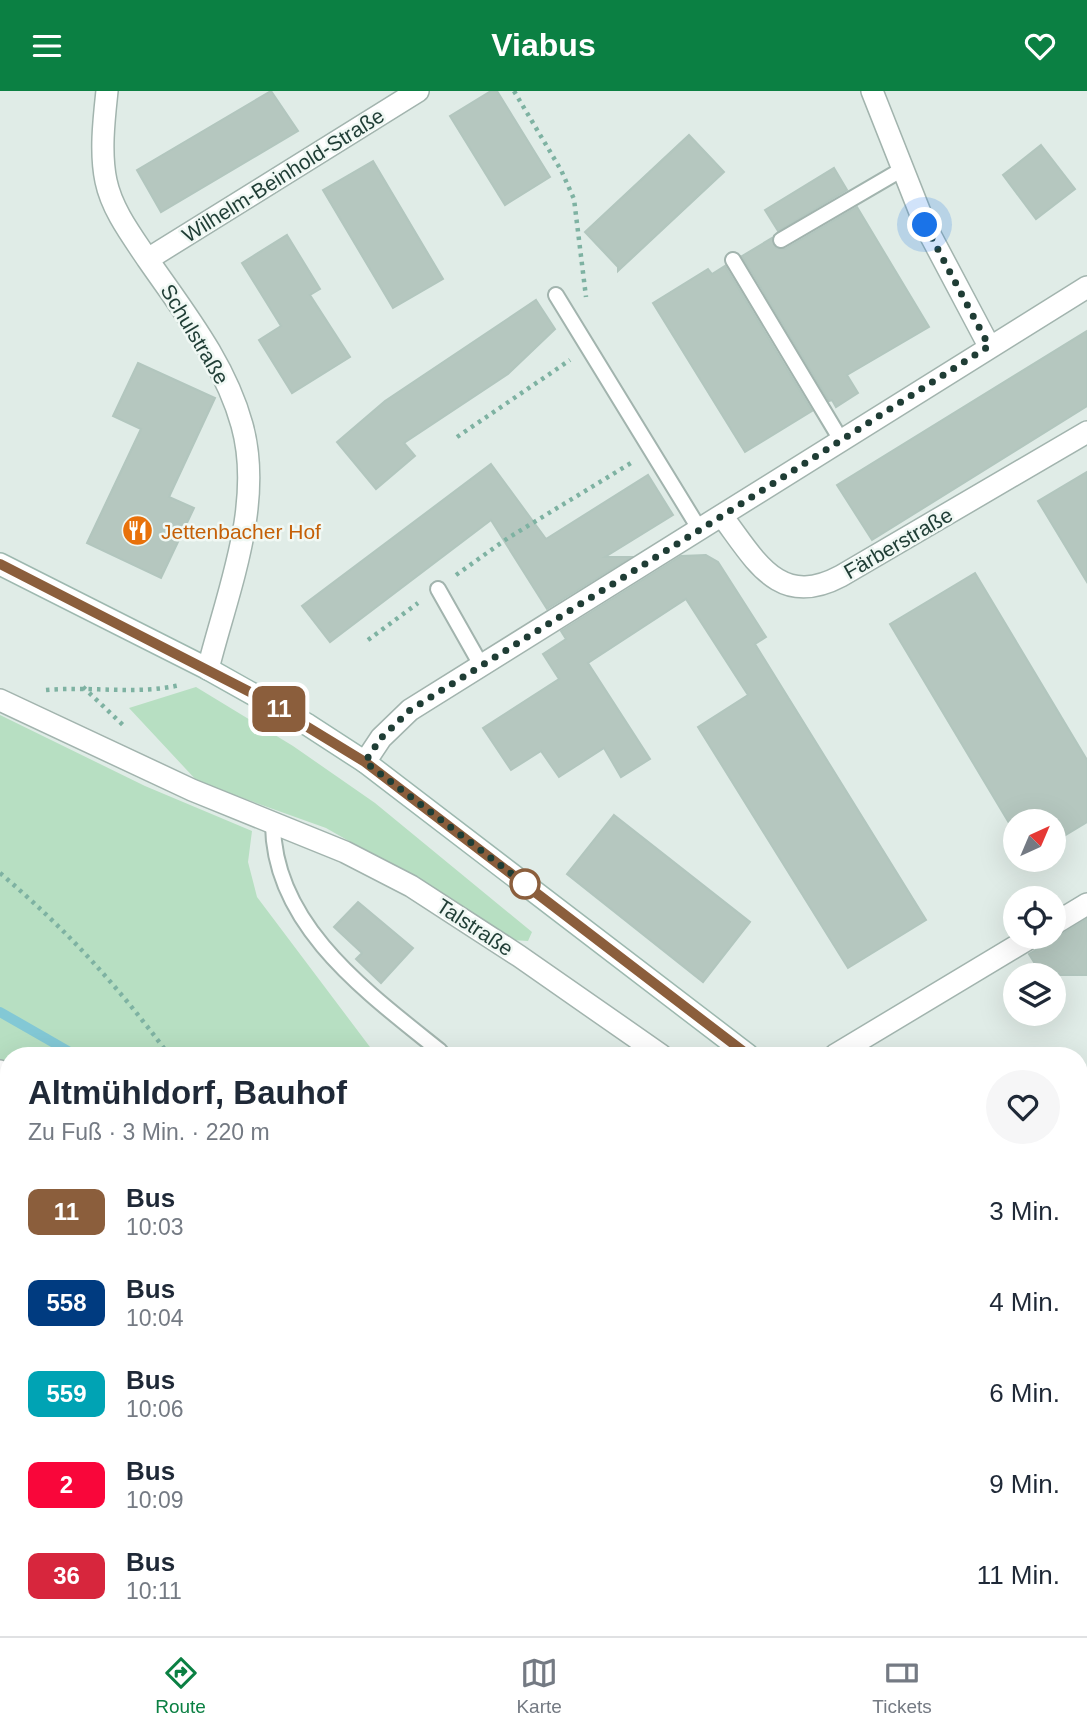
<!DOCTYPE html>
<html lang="de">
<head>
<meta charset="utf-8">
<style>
  body { margin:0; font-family:Helvetica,sans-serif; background:#f6f6f7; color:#1f2937; height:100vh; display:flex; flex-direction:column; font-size:26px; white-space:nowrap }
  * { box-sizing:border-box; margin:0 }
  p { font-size:23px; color:#747a83 }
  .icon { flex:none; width:38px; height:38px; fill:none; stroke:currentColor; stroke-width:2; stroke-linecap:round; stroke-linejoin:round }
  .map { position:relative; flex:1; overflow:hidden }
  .details { position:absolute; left:0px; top:956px; width:1088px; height:590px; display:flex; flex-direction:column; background:#fff; border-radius:28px 28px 0 0; box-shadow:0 7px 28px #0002 }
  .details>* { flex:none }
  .badge { padding:0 14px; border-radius:10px; font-size:24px; line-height:46px }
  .needle { width:46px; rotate:44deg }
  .controls { position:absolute; left:1003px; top:718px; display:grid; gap:14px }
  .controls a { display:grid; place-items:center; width:63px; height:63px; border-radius:50%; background:#fff; box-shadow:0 7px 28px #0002; font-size:35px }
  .you { position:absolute; width:35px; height:35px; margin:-18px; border:5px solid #fff; border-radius:50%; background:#1a73e8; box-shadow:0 0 0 10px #1a73e833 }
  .map>.badge { position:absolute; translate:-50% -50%; box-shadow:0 0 0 4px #fff }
  .round { display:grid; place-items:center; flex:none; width:74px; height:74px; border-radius:37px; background:#f6f6f7 }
  .overview { display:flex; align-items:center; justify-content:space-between; height:119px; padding:0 28px }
  h1 { font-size:33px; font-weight:700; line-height:52px }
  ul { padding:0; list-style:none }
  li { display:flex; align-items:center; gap:21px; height:91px; padding:0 28px }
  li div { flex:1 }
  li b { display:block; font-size:26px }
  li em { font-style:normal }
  li .badge { min-width:77px; font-weight:700; text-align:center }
  header { display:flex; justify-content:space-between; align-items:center; height:91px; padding:0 28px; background:#0b8043; color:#fff; font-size:32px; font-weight:700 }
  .menu { display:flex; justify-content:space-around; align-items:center; height:98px; border-top:2px solid #e0e1e3; background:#fff; font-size:19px; color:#747a83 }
  .menu a { display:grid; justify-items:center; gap:4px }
  .menu .active { color:#0b8043 }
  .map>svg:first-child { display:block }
  .green { fill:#b7dfc2 }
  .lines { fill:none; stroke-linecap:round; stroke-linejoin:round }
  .stream { stroke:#83c8d5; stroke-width:10 }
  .building { fill:#b5c7bf; stroke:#b2c6be; stroke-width:2 }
  .lane-casing { stroke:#a2b4ae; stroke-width:18 }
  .street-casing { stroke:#a2b4ae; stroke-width:24 }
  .secondary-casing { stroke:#9db8af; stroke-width:24 }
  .path { stroke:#7eb2a2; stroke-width:4.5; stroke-dasharray:3.5 5; stroke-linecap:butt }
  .lane { stroke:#fff; stroke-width:14 }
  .street { stroke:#fff; stroke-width:21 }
  .secondary { stroke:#fff; stroke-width:21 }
  .line-casing { stroke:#fff; stroke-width:16 }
  .line { stroke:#8b5e3c; stroke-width:10 }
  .walk { stroke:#1f3d35; stroke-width:7; stroke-dasharray:0 12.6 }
  .stop-dot { fill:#fff; stroke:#8b5e3c; stroke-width:3.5 }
  .labels { text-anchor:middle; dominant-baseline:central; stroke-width:5; stroke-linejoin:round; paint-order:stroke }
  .street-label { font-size:21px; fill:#1f3d35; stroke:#f0f8f4 }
  .food-label { font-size:21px; fill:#c56008; stroke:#f0f8f4; text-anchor:start }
</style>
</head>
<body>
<header><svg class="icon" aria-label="menu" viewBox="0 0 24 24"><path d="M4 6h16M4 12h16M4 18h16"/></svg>Viabus<svg class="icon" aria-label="heart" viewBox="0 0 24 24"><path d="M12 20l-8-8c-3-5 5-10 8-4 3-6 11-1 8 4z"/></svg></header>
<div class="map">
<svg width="1087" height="1545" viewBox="0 0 1087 1545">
  <rect width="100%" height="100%" fill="#e0ece7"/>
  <!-- green -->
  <g class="green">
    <polygon points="196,596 293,655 375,712 532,841 528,850 512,849 433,798 326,737 198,691 129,617"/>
    <polygon points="0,624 145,695 252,740 248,771 257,806 376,964 9,964 9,975 0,971"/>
    <polygon points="1080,1455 1087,1460 1087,1545 507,1545 491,1537 1080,1536"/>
    <polygon points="299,1536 443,1537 447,1545 293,1545"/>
  </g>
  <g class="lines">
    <!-- stream -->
    <g class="stream">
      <polyline points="0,921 75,964"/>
      <polyline points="543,1536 555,1545"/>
    </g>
  </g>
  <!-- building -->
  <g class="building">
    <polygon points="271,0 298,40 161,121 137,79"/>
    <polygon points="491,0 497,0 550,86 505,114 450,25"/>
    <polygon points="689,44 724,81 618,180 618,176 585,141"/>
    <polygon points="1041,54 1075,98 1036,128 1003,84"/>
    <polygon points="373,70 443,188 393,217 323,99"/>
    <polygon points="834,77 847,99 778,140 765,119"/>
    <polygon points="857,116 929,236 847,284 858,302 836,316 832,309 829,310 742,165 772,147 776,157 785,158"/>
    <polygon points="287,144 320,198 310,204 350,266 292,302 259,249 281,235 242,172"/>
    <polygon points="725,175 812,320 745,361 653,212 708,178 712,183"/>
    <polygon points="536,209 555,238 508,283 404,352 415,365 376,398 337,351 385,310"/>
    <polygon points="1087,240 1087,315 872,449 837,394"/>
    <polygon points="138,272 215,307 169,406 194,417 161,487 87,452 141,338 113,325"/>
    <polygon points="491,373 546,448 648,384 673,424 605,466 631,466 547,518 491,429 330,551 302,515"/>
    <polygon points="1087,381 1087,491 1038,410"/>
    <polygon points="706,464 718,471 766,546 755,553 926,829 848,877 698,636 748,604 686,508 588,572 650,668 621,686 604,657 559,686 541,660 511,679 483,637 559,588 543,563 566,548 561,540 681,465"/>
    <polygon points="975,482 1087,669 1087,731 1054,751 1054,730 1015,730 1015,742 890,533"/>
    <polygon points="614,724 750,831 703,891 567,783"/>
    <polygon points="358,811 413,857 381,892 356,868 362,862 334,836"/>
    <polygon points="1087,828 1087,884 1042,884 1029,863"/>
  </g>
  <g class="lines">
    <defs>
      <g id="lane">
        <polyline points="781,149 901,79"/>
        <polyline points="733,169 841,349"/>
        <polyline points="556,204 700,439"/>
        <polyline points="438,498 481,574"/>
        <path d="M273,734C274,835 368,902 440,960"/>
        <polyline points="1080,1079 1087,1073"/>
      </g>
      <g id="street">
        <path d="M107,0C104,28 100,62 106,90C112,119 132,145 148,169C184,221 225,272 242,334C264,413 227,502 208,578"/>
        <polyline points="872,0 925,134 989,255"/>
        <polyline points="148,168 418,0"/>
        <path d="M722,425C756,470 779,518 841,485L1087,341"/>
        <polyline points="0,609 192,699 345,761 411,795 519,865 661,964"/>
        <polyline points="365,671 381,647 410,619 1087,196"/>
        <polyline points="1054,833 1087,813"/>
        <polyline points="835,964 1033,845"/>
        <polyline points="0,980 9,984"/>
        <polyline points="471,1536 481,1545"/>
      </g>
      <g id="secondary">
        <polyline points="0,473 208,578 308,634 365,671 748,964"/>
        <polyline points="1080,1224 1087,1229"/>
      </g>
    </defs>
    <!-- lane casing -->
    <use href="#lane" class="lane-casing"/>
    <!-- street casing -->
    <use href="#street" class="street-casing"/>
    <!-- secondary casing -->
    <use href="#secondary" class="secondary-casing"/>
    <!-- path -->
    <g class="path">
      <polyline points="514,0 561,79 574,108 586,206"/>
      <polyline points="457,346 570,269"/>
      <polyline points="456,484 508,447 631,372"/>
      <polyline points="368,549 418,512"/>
      <polyline points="83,596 123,634"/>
      <path d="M46,599C90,595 139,604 180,594"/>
      <path d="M0,782C68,840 116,893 169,964"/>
      <polyline points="1080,1518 1087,1525"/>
      <polyline points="801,1536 816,1545"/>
      <polyline points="732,1545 736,1536"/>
    </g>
    <!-- lane -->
    <use href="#lane" class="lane"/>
    <!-- street -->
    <use href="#street" class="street"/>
    <!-- secondary -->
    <use href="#secondary" class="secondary"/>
  </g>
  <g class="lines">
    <defs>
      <polyline id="line" points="0,473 250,601 365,671 748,964"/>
    </defs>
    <!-- line casing -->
    <use href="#line" class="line-casing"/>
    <!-- line -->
    <use href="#line" class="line"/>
    <!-- walk -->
    <polyline class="walk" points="525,793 533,799 365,671 381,647 410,619 722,425 989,255 925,134"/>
  </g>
  <!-- icons -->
  <defs>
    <symbol id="restaurant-disc" viewBox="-11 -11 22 22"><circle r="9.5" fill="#e8710a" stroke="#f0f8f4"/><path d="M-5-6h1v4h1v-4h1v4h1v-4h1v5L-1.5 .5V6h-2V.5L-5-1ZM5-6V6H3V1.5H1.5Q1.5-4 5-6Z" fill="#fff"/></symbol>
  </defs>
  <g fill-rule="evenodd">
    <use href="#restaurant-disc" x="120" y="422" width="35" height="35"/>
  </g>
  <!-- markers -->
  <circle class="stop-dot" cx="525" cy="793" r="14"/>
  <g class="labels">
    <!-- street labels -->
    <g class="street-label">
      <text transform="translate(283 84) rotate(-32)">Wilhelm-Beinhold-Straße</text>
      <text transform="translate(195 243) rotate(59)">Schulstraße</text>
      <text transform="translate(898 452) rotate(-30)">Färberstraße</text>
      <text transform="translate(475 836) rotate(33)">Talstraße</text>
    </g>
    <!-- food labels -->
    <g class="food-label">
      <text x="161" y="440">Jettenbacher Hof</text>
    </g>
  </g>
</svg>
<div class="controls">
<a><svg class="needle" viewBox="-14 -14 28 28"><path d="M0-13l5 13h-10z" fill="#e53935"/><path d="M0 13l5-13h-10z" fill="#747a83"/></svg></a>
<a><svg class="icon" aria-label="locate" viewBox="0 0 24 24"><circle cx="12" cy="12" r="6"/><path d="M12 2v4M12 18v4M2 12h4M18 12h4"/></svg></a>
<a><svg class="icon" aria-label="layers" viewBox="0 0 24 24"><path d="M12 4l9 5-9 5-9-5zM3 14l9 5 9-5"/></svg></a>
</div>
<div class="you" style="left:925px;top:134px"></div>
<b class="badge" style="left:279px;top:618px;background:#8b5e3c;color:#fff">11</b>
<section class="details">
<div class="overview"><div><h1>Altmühldorf, Bauhof</h1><p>Zu Fuß · 3 Min. · 220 m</p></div><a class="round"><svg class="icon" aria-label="heart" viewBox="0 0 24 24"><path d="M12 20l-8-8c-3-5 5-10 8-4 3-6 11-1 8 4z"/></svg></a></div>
<ul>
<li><span class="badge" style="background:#8b5e3c;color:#fff">11</span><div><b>Bus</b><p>10:03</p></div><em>3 Min.</em></li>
<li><span class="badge" style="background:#003b80;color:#fff">558</span><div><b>Bus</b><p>10:04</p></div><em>4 Min.</em></li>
<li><span class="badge" style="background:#00a3b4;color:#fff">559</span><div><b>Bus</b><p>10:06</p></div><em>6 Min.</em></li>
<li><span class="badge" style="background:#f9063a;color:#fff">2</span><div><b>Bus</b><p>10:09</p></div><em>9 Min.</em></li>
<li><span class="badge" style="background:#d7263d;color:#fff">36</span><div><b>Bus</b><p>10:11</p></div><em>11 Min.</em></li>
</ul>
</section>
</div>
<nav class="menu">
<a class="active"><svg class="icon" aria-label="directions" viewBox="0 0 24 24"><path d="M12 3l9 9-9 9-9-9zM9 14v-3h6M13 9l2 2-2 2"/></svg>Route</a>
<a><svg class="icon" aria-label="map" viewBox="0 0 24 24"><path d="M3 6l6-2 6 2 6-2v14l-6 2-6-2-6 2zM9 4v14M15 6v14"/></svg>Karte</a>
<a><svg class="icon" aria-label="tickets" viewBox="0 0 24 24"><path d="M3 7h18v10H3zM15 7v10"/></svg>Tickets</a>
</nav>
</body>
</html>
